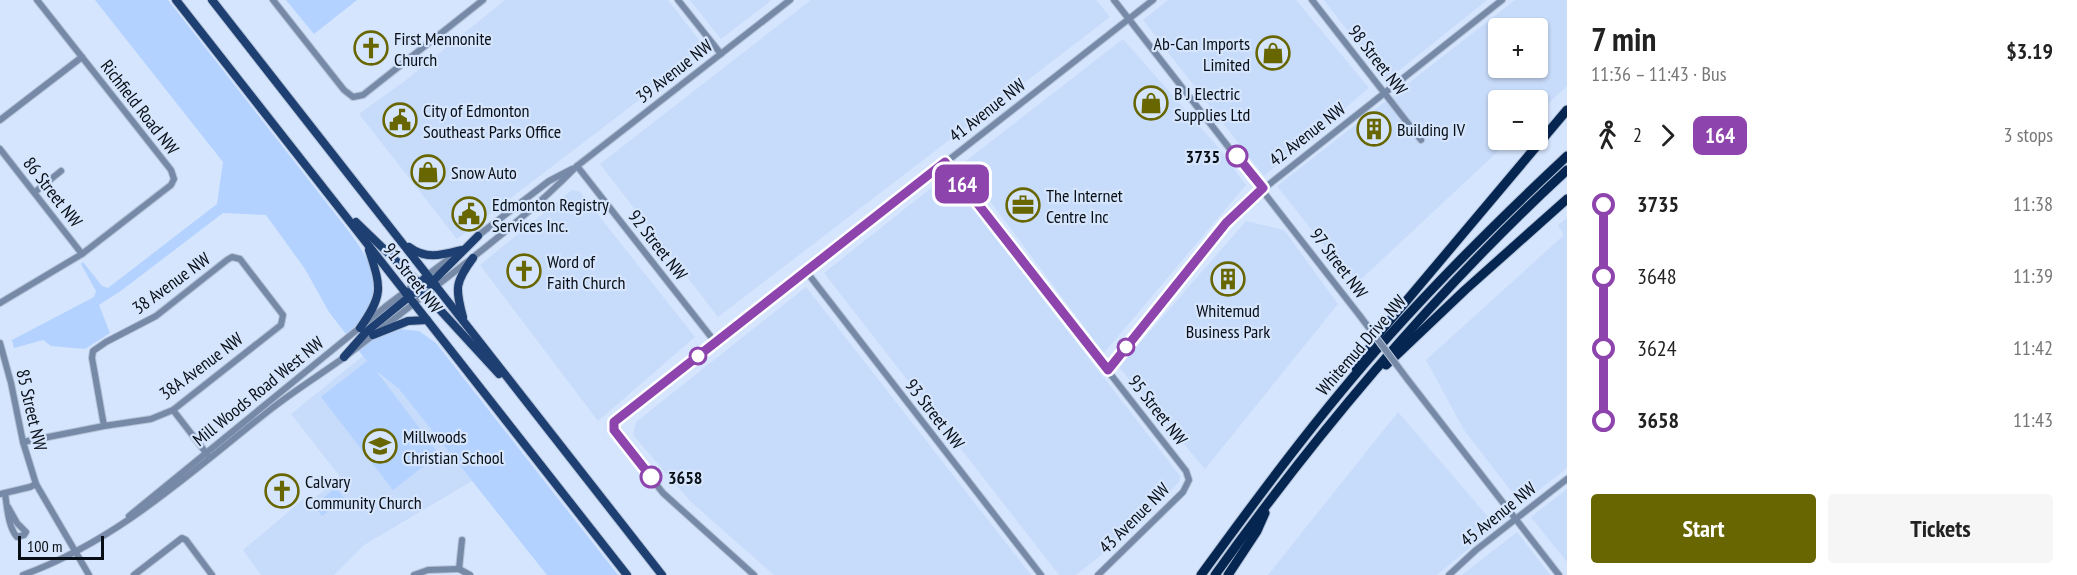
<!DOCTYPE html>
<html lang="en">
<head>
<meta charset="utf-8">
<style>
  body { margin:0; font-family:"PT Sans Narrow",sans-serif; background:#f6f6f6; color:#222; height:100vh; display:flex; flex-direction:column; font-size:22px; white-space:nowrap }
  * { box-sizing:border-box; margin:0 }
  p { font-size:20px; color:#767676 }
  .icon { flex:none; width:33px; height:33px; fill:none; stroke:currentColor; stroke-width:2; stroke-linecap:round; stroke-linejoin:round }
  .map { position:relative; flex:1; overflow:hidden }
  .details { display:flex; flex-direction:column; background:#fff; width:510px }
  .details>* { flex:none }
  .badge { padding:0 12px; border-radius:9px; font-size:21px; line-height:39px }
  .buttons { position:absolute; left:1488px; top:18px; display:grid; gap:12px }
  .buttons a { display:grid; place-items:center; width:60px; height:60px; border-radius:6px; background:#fff; box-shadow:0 2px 4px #0004; font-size:30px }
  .scale { position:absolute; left:18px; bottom:15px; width:86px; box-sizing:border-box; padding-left:6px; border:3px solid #080e15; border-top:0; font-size:16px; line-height:21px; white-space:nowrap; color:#080e15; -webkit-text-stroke:4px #d5e5fd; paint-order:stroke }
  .map>.badge { position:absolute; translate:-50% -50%; box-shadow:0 0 0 3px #fff }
  .legs { display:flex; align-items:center; gap:9px; height:66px; padding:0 24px; font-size:20px }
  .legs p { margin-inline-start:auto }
  .overview { display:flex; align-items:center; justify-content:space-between; height:102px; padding:0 24px }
  h1 { font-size:33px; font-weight:800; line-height:45px }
  .action { display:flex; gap:12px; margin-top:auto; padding:12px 24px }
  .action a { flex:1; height:69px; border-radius:6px; background:#686600; color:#fff; font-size:24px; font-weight:800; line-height:69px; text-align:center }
  .action a+a { background:#f6f6f6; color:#222 }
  ul { padding:0 24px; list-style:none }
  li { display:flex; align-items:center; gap:21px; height:72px; font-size:22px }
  li i { display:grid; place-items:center; width:9px; height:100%; margin:0 8px; background:currentColor }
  li i::after { content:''; width:15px; height:15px; margin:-8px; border:4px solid; border-radius:50%; background:#fff }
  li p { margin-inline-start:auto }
  li:first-child i { background:linear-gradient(#0000 50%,currentColor 0) }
  li:last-child i { background:linear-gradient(currentColor 50%,#0000 0) }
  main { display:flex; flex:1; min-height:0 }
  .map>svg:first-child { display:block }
  .built { fill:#c7dbfa; fill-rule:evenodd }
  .green { fill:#b3d2ff }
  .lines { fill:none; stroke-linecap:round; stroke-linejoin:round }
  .minor-casing { stroke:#b4c3d8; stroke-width:8 }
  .major-casing { stroke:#b4c3d8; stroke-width:10 }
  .highway-casing { stroke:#b4c3d8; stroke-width:11 }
  .minor { stroke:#768aa8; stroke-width:6 }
  .major { stroke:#1d3f71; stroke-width:8 }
  .highway { stroke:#062652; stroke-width:9 }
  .minor-bridge-casing { stroke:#b4c3d8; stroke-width:8; stroke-linecap:butt }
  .minor-bridge { stroke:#768aa8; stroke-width:6 }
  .line-1-casing { stroke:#fff; stroke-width:14 }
  .line-1 { stroke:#8e44ad; stroke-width:9 }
  .stop-1-dot { fill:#fff; stroke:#8e44ad; stroke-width:3 }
  .labels { text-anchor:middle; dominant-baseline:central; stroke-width:4.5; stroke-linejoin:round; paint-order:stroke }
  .poi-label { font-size:18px; fill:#080e15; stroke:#d5e5fd; text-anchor:start }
  .street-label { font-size:18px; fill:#080e15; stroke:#d5e5fd }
  .stop-label { font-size:18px; font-weight:bold; fill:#080e15; stroke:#d5e5fd; text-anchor:end }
</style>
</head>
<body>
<main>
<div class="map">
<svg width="1567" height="575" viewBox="0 0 1567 575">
  <rect width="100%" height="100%" fill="#d5e5fd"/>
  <!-- built -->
  <g class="built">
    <polygon points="505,0 668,0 706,49 457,239 359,114 406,80"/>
    <polygon points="690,0 772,0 721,39"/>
    <polygon points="811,0 1096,0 1110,17 718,317 600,164"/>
    <polygon points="1168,0 1296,0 1369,88 1264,176 1143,20"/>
    <polygon points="1324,0 1487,0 1386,81"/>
    <path d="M1515,0H1567V86L1538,113V100H1498V140H1510L1355,285L1277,186ZM1498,28H1538V68H1498Z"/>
    <polygon points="1123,39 1217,146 1246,185 1104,353 962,164"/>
    <polygon points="945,177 949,178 1180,476 1179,482 1125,536 1076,575 1059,575 824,273"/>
    <polygon points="572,190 580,192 695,337 598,421 480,265"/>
    <polygon points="1567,218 1567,468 1521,504 1464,430 1426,360 1564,235 1558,225"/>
    <polygon points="1246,221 1284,230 1338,304 1205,469 1119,367"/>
    <polygon points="806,287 1031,575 774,575 690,501 633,435 636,422"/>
    <polygon points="363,356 375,372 399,389 472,481 364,545 334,575 261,575 243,550 306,497 310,501 341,478 291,414"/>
    <polygon points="1398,412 1496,526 1437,575 1268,575"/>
    <polygon points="1567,489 1567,562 1531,517"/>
    <polygon points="1517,532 1550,575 1462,575"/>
  </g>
  <!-- green -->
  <g class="green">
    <path d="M95,0H168L347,229C377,269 391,297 346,334L329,312L305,269L266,215L223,213L122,290L99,305L110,333L85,349L51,346L43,340L14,348L12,340L94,297L96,291L81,264L83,262L102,286L108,288L217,204L223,162Z"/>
    <polygon points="286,0 357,0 314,34"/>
    <polygon points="399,329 419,331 436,343 618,575 547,575 399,389 377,372 439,454 393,490 321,397 367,361 358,350 374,338"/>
    <polygon points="336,488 344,498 322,516 314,505"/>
  </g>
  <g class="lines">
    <defs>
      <g id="minor">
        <polyline points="273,0 344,90 353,97 363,95 483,0"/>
        <polyline points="678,0 721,54"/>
        <polyline points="1114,0 1360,316"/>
        <polyline points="1312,0 1421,140"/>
        <polyline points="0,120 82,57"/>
        <polyline points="0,149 82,254"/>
        <polyline points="945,162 1186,471 1189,480 1183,492 1098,575"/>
        <polyline points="577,166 715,342"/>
        <polyline points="35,192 61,171"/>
        <polyline points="475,238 549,181 572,169"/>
        <polyline points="806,271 1041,575"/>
        <polyline points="0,303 82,254 171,185 174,179 171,170 37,0"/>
        <polyline points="0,343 11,383 23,442 36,484 89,575"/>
        <polyline points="1108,370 1195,260 1243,205 1502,0"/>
        <polyline points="1408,380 1559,575"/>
        <polyline points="173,410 207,454"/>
        <polyline points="23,442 104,426 151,419 173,410 281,325 283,315 240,259 232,257 227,260 156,316 106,342 93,351 92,358 104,426"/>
        <path d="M5,493C7,506 8,527 17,537L24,535L26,532L17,523L8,507"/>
        <polyline points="0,494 30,487 36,484"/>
        <polyline points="129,516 385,307 458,252"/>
        <polyline points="459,569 462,540"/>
        <polyline points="459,569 470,575"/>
        <path d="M23,575C119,540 192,471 271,409C294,391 318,376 342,359C373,336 404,311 435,287C484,249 534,210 577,166L790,0"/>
        <polyline points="134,575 182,538 186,540 212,575"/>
        <polyline points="414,575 428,570 459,569"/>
        <polyline points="754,575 663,493 617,435 614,430 614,422 1153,0"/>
        <polyline points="1449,575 1476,550 1567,479"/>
      </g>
      <g id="major">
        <polyline points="176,0 627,575"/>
        <polyline points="212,0 662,575"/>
        <polyline points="356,222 418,282 436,286"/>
        <path d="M409,247C426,260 442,255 461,250"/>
        <polyline points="430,284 478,236"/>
        <polyline points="405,292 420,293 430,299 499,374"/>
        <path d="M463,317C455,288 455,282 473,258"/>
        <path d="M360,328C384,294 381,288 369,250"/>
        <polyline points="373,335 408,321 427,320"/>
        <polyline points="344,357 366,332 409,297 424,279"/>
      </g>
      <g id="highway">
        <polyline points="1386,365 1465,290 1567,199"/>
        <polyline points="1356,368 1381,331 1567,110"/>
        <path d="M1201,575C1260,494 1320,413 1387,338C1444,274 1505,214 1567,156"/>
        <path d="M1215,575C1319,430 1436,291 1567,170"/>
        <polyline points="1228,575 1257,531 1265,513"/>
      </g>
    </defs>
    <!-- minor casing -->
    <use href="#minor" class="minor-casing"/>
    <!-- major casing -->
    <use href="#major" class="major-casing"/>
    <!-- highway casing -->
    <use href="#highway" class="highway-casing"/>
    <!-- minor -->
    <use href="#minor" class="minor"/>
    <!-- major -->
    <use href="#major" class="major"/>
    <!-- highway -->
    <use href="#highway" class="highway"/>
    <defs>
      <polyline id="minor-bridge" points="1360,316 1408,380"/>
    </defs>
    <!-- minor-bridge casing -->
    <use href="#minor-bridge" class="minor-bridge-casing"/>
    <!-- minor-bridge -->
    <use href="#minor-bridge" class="minor-bridge"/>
  </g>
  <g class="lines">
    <defs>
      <polyline id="line-1" points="651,477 614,430 614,422 945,162 1108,370 1226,223 1263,188 1237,156"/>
    </defs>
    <!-- line-1 casing -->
    <use href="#line-1" class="line-1-casing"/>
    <!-- line-1 -->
    <use href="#line-1" class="line-1"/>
  </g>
  <!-- icons -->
  <defs>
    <symbol id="church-ring" viewBox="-11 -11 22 22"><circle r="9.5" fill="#d5e5fd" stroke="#686600" stroke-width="1.5"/><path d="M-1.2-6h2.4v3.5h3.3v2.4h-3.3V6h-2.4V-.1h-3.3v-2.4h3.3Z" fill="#686600"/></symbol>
    <symbol id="shop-ring" viewBox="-11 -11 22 22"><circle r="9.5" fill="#d5e5fd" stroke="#686600" stroke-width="1.5"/><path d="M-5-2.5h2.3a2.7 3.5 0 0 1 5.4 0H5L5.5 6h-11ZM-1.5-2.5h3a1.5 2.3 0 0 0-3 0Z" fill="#686600"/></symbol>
    <symbol id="civic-ring" viewBox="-11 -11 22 22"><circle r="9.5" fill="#d5e5fd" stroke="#686600" stroke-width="1.5"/><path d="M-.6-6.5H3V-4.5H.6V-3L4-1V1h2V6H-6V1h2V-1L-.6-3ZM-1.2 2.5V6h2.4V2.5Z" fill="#686600"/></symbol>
    <symbol id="building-ring" viewBox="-11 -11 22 22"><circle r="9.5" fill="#d5e5fd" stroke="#686600" stroke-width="1.5"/><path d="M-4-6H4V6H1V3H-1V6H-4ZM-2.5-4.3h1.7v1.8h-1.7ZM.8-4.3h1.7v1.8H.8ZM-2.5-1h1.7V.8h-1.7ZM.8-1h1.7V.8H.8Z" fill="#686600"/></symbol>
    <symbol id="office-ring" viewBox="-11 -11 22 22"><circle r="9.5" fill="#d5e5fd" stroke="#686600" stroke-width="1.5"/><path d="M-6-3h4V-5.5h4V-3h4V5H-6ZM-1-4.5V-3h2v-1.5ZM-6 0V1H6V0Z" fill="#686600"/></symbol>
    <symbol id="school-ring" viewBox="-11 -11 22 22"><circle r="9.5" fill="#d5e5fd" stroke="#686600" stroke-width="1.5"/><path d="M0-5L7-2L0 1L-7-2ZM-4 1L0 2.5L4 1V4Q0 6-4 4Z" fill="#686600"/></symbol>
  </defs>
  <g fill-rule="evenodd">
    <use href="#church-ring" x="352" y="29" width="38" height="38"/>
    <use href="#shop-ring" x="1254" y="34" width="38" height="38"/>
    <use href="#shop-ring" x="1132" y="84" width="38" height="38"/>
    <use href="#civic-ring" x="381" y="101" width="38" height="38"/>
    <use href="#building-ring" x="1355" y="110" width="38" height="38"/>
    <use href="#shop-ring" x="409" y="153" width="38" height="38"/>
    <use href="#office-ring" x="1004" y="186" width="38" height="38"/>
    <use href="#civic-ring" x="450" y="195" width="38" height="38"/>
    <use href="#church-ring" x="505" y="252" width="38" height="38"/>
    <use href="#building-ring" x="1209" y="260" width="38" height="38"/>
    <use href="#school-ring" x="361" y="427" width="38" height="38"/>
    <use href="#church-ring" x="263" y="472" width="38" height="38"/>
  </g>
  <!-- markers -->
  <g class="stop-1-dot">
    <circle cx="1237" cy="156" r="10"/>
    <circle cx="1126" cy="347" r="8"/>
    <circle cx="698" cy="356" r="8"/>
    <circle cx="651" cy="477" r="10"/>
  </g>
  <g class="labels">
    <!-- poi labels -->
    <g class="poi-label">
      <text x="394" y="38">First Mennonite<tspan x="394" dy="21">Church</tspan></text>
      <text x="1250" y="43" text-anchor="end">Ab-Can Imports<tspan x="1250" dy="21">Limited</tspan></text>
      <text x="1174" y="93">B J Electric<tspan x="1174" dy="21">Supplies Ltd</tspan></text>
      <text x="423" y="110">City of Edmonton<tspan x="423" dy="21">Southeast Parks Office</tspan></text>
      <text x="1397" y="129">Building IV</text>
      <text x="451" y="172">Snow Auto</text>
      <text x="1046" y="195">The Internet<tspan x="1046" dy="21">Centre Inc</tspan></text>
      <text x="492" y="204">Edmonton Registry<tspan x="492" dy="21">Services Inc.</tspan></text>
      <text x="547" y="261">Word of<tspan x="547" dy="21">Faith Church</tspan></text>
      <text x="1228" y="310" text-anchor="middle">Whitemud<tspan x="1228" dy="21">Business Park</tspan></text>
      <text x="403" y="436">Millwoods<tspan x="403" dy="21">Christian School</tspan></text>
      <text x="305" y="481">Calvary<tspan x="305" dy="21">Community Church</tspan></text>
    </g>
    <!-- street labels -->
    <g class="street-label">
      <text transform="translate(1378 60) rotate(52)">98 Street NW</text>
      <text transform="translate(674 71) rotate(-38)">39 Avenue NW</text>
      <text transform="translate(140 107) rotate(52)">Richfield Road NW</text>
      <text transform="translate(987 110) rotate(-38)">41 Avenue NW</text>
      <text transform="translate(1307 134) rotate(-38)">42 Avenue NW</text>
      <text transform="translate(53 192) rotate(52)">86 Street NW</text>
      <text transform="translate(658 245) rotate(52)">92 Street NW</text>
      <text transform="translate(1339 263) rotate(53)">97 Street NW</text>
      <text transform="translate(413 278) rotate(52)">91 Street NW</text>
      <text transform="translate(171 283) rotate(-36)">38 Avenue NW</text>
      <text transform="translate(1361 345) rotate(-49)">Whitemud Drive NW</text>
      <text transform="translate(201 366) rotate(-37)">38A Avenue NW</text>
      <text transform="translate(258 391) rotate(-39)">Mill Woods Road West NW</text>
      <text transform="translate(32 410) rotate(77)">85 Street NW</text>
      <text transform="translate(1158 410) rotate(52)">95 Street NW</text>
      <text transform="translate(935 414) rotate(52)">93 Street NW</text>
      <text transform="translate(1498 514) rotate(-39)">45 Avenue NW</text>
      <text transform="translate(1134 518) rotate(-45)">43 Avenue NW</text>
    </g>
    <!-- stop labels -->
    <g class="stop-label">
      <text x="1220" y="156">3735</text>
      <text x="668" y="477" text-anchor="start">3658</text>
    </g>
  </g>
</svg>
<div class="buttons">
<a>+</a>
<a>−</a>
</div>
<div class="scale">100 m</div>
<b class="badge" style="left:962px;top:184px;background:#8e44ad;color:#fff">164</b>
</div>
<section class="details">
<div class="overview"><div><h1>7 min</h1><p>11:36 – 11:43 · Bus</p></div><b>$3.19</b></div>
<div class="legs"><svg class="icon" aria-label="walk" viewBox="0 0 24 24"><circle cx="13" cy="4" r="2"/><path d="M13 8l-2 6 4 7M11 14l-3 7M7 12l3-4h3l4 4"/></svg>2<svg class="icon" aria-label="forward" viewBox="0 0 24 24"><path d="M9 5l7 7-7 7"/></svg><b class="badge" style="background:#8e44ad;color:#fff">164</b><p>3 stops</p></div>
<ul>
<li><i style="color:#8e44ad"></i><b>3735</b><p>11:38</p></li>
<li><i style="color:#8e44ad"></i><span>3648</span><p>11:39</p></li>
<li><i style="color:#8e44ad"></i><span>3624</span><p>11:42</p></li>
<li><i style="color:#8e44ad"></i><b>3658</b><p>11:43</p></li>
</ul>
<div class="action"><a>Start</a><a>Tickets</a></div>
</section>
</main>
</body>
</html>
